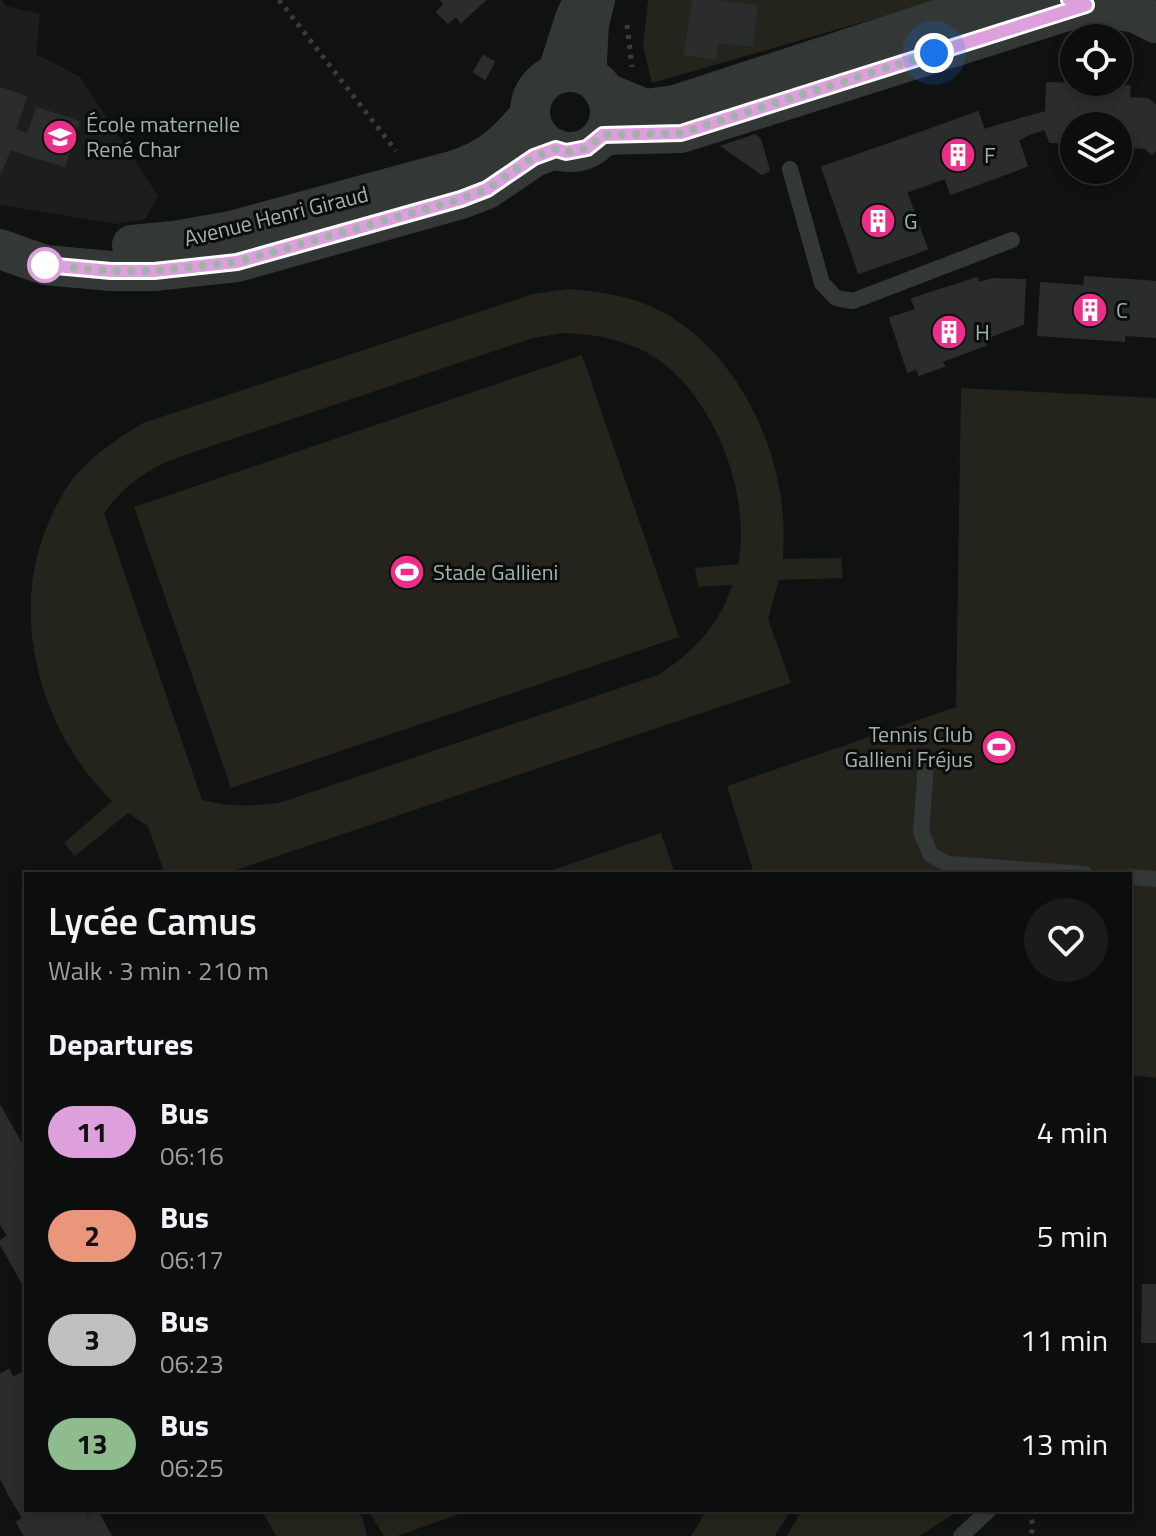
<!DOCTYPE html>
<html lang="en">
<head>
<meta charset="utf-8">
<style>
  body { margin:0; font-family:"Titillium Web",sans-serif; background:#1a1b1b; color:#f1f3f6; height:100vh; display:flex; flex-direction:column; font-size:30px; white-space:nowrap }
  * { box-sizing:border-box; margin:0 }
  p { font-size:26px; color:#9a9c9d }
  .icon { flex:none; width:44px; height:44px; fill:none; stroke:currentColor; stroke-width:2; stroke-linecap:round; stroke-linejoin:round }
  .map { position:relative; flex:1; overflow:hidden }
  .drawer { position:absolute; left:24px; top:872px; width:1108px; height:640px; display:flex; flex-direction:column; background:#0c0d0d; border-radius:0px; box-shadow:0 4px 12px #0003,0 0 0 2px #2c2d2e }
  .drawer>* { flex:none }
  .badge { padding:0 16px; border-radius:26px; font-size:28px; line-height:52px }
  .fabs { position:absolute; left:1060px; top:24px; display:grid; gap:16px }
  .fabs a { display:grid; place-items:center; width:72px; height:72px; border-radius:50%; background:#0c0d0d; box-shadow:0 4px 12px #0003,0 0 0 2px #2c2d2e; font-size:40px }
  .you { position:absolute; width:40px; height:40px; margin:-20px; border:6px solid #fff; border-radius:50%; background:#1a73e8; box-shadow:0 0 0 12px #1a73e833 }
  .map>.badge { position:absolute; translate:-50% -50%; box-shadow:0 0 0 4px #fff }
  h2 { padding:0 24px; font-size:30px; line-height:72px }
  .round { display:grid; place-items:center; flex:none; width:84px; height:84px; border-radius:42px; background:#1a1b1b }
  .overview { display:flex; align-items:center; justify-content:space-between; height:136px; padding:0 24px }
  h1 { font-size:38px; font-weight:600; line-height:60px }
  ul { padding:0; list-style:none }
  li { display:flex; align-items:center; gap:24px; height:104px; padding:0 24px }
  li div { flex:1 }
  li b { display:block; font-size:30px }
  li em { font-style:normal }
  li .badge { min-width:88px; font-weight:700; text-align:center }
  .map>svg:first-child { display:block }
  .built { fill:#1c1e1e }
  .green { fill:#24241c; fill-rule:evenodd }
  .building { fill:#2b2d2d; stroke:#2a2d2d; stroke-width:2 }
  .lines { fill:none; stroke-linecap:round; stroke-linejoin:round }
  .path { stroke:#373d3a; stroke-width:5; stroke-dasharray:4 6; stroke-linecap:butt }
  .service { stroke:#333836; stroke-width:16 }
  .minor { stroke:#333836; stroke-width:32 }
  .tertiary { stroke:#333836; stroke-width:40 }
  .line-casing { stroke:#fff; stroke-width:18 }
  .line { stroke:#dda0dd; stroke-width:12 }
  .walk { stroke:#a1b2aa; stroke-width:8; stroke-dasharray:0 14.4 }
  .stop-dot { fill:#fff; stroke:#dda0dd; stroke-width:4 }
  .labels { text-anchor:middle; dominant-baseline:central; stroke-width:6; stroke-linejoin:round; paint-order:stroke }
  .poi-label { font-size:22px; fill:#a1b2aa; stroke:#0b0c0c; text-anchor:start }
  .street-label { font-size:22px; fill:#a1b2aa; stroke:#0b0c0c }
</style>
</head>
<body>
<div class="map">
<svg width="1156" height="1536" viewBox="0 0 1156 1536">
  <rect width="100%" height="100%" fill="#101111"/>
  <!-- built -->
  <polygon class="built" points="0,0 2,0 6,6 40,14 36,54 80,77 158,196 145,219 117,224 0,205"/>
  <!-- green -->
  <g class="green">
    <polygon points="648,0 940,0 652,83 643,46"/>
    <path d="M567,289C594,291 620,294 645,304C721,334 770,420 781,498C784,518 784,539 783,559L841,558L843,578L779,580L768,619L791,683L224,874H165L148,826L128,813L75,856L64,843L112,801C44,735 10,625 44,534C52,513 62,492 76,475C96,453 118,438 143,423L533,294ZM563,333C596,334 628,340 656,358C715,398 752,496 738,564L695,568L698,587L732,585C720,624 693,653 658,675L282,802C254,807 230,807 202,800L104,513C127,483 144,471 179,457L533,338Z"/>
    <polygon points="582,355 679,637 231,788 134,507"/>
    <polygon points="961,388 1156,398 1156,1078 1130,1075 1130,874 754,874 727,786 956,707"/>
    <polygon points="661,833 675,874 541,874"/>
    <polygon points="262,1510 358,1510 363,1520 367,1536 276,1536"/>
    <polygon points="368,1510 471,1510 397,1536 384,1536"/>
    <polygon points="702,1510 791,1510 775,1536 691,1536 704,1515"/>
    <polygon points="802,1510 953,1510 952,1515 919,1536 787,1536"/>
  </g>
  <!-- building -->
  <g class="building">
    <polygon points="441,0 485,0 461,22 456,16 448,23 437,12 445,4"/>
    <polygon points="693,0 710,0 757,6 752,46 717,42 715,59 685,54"/>
    <polygon points="483,56 494,62 485,79 474,72"/>
    <polygon points="1047,83 1130,86 1129,98 1148,99 1156,106 1156,149 1152,154 1145,148 1118,146 1118,126 1074,126 1074,143 1050,142 1045,129 1029,134 1024,118 1046,112"/>
    <polygon points="0,88 26,97 15,130 28,134 37,108 79,122 64,166 10,149 0,174"/>
    <polygon points="978,112 984,130 1024,118 1029,134 1018,140 1027,166 951,194 945,178 906,192 889,144"/>
    <polygon points="755,135 760,139 769,170 762,174 722,146"/>
    <polygon points="889,144 927,249 859,273 822,167"/>
    <polygon points="1085,277 1143,281 1139,336 1124,335 1124,341 1038,335 1041,283 1084,286"/>
    <polygon points="977,278 978,283 993,279 1025,280 1023,324 983,339 986,345 942,361 944,366 919,375 917,368 908,372 890,318 916,310 912,299"/>
    <polygon points="1143,281 1156,282 1156,337 1139,336"/>
    <polygon points="0,1106 26,1152 26,1160 0,1174"/>
    <polygon points="26,1160 26,1289 0,1243 0,1241 8,1236 0,1223 0,1174"/>
    <polygon points="1143,1285 1156,1285 1156,1342 1142,1342"/>
    <polygon points="9,1370 13,1378 26,1371 26,1490 11,1498 0,1477 0,1375"/>
    <polygon points="26,1490 26,1510 83,1510 87,1517 97,1511 111,1536 25,1536 17,1522 23,1518 11,1498"/>
  </g>
  <g class="lines">
    <!-- path -->
    <g class="path">
      <polyline points="279,0 396,151"/>
      <polyline points="627,25 632,67"/>
      <polyline points="1029,1510 1033,1525 1031,1536"/>
    </g>
    <!-- service -->
    <g class="service">
      <polyline points="790,169 822,283 836,298 853,301 1012,240"/>
      <polyline points="926,765 921,832 931,855 948,864 1085,874"/>
      <polyline points="1130,877 1156,879"/>
      <polyline points="961,1536 989,1510"/>
    </g>
    <!-- minor -->
    <g class="minor">
      <polyline points="552,77 571,18 579,0"/>
      <polyline points="590,77 593,24 599,0"/>
    </g>
    <!-- tertiary -->
    <g class="tertiary">
      <polyline points="1069,0 1086,5 1136,13 1156,23"/>
      <circle cx="570" cy="112" r="40"/>
      <polyline points="604,92 645,109 675,105 961,12 1019,0"/>
      <polyline points="603,135 681,133 1086,5"/>
      <path d="M132,245L174,241L231,231L459,169C493,156 507,142 530,115"/>
      <polyline points="0,249 45,265 111,271 154,271 237,262 461,199 487,189 534,157 556,149"/>
    </g>
  </g>
  <g class="lines">
    <defs>
      <polyline id="line" points="45,265 111,271 154,271 237,262 461,199 487,189 534,157 556,149 566,152 587,148 603,135 681,133 1086,5 1069,0"/>
    </defs>
    <!-- line casing -->
    <use href="#line" class="line-casing"/>
    <!-- line -->
    <use href="#line" class="line"/>
    <!-- walk -->
    <polyline class="walk" points="45,265 111,271 154,271 237,262 461,199 487,189 534,157 556,149 566,152 587,148 603,135 681,133 934,53"/>
  </g>
  <!-- icons -->
  <defs>
    <symbol id="school-disc" viewBox="-11 -11 22 22"><circle r="9.5" fill="#eb2e88" stroke="#0b0c0c"/><path d="M0-5L7-2L0 1L-7-2ZM-4 1L0 2.5L4 1V4Q0 6-4 4Z" fill="#fff"/></symbol>
    <symbol id="building-disc" viewBox="-11 -11 22 22"><circle r="9.5" fill="#eb2e88" stroke="#0b0c0c"/><path d="M-4-6H4V6H1V3H-1V6H-4ZM-2.5-4.3h1.7v1.8h-1.7ZM.8-4.3h1.7v1.8H.8ZM-2.5-1h1.7V.8h-1.7ZM.8-1h1.7V.8H.8Z" fill="#fff"/></symbol>
    <symbol id="stadium-disc" viewBox="-11 -11 22 22"><circle r="9.5" fill="#eb2e88" stroke="#0b0c0c"/><path d="M0-5a6.5 5 0 1 0 0 10a6.5 5 0 1 0 0-10ZM-3.5-1.8h7v3.6h-7Z" fill="#fff"/></symbol>
  </defs>
  <g fill-rule="evenodd">
    <use href="#school-disc" x="40" y="117" width="40" height="40"/>
    <use href="#building-disc" x="938" y="135" width="40" height="40"/>
    <use href="#building-disc" x="858" y="201" width="40" height="40"/>
    <use href="#building-disc" x="1070" y="290" width="40" height="40"/>
    <use href="#building-disc" x="929" y="312" width="40" height="40"/>
    <use href="#stadium-disc" x="387" y="552" width="40" height="40"/>
    <use href="#stadium-disc" x="979" y="727" width="40" height="40"/>
  </g>
  <!-- markers -->
  <circle class="stop-dot" cx="45" cy="265" r="16"/>
  <g class="labels">
    <!-- poi labels -->
    <g class="poi-label">
      <text x="86" y="124">École maternelle<tspan x="86" dy="25">René Char</tspan></text>
      <text x="984" y="155">F</text>
      <text x="904" y="221">G</text>
      <text x="1116" y="310">C</text>
      <text x="975" y="332">H</text>
      <text x="433" y="572">Stade Gallieni</text>
      <text x="973" y="734" text-anchor="end">Tennis Club<tspan x="973" dy="25">Gallieni Fréjus</tspan></text>
    </g>
    <!-- street labels -->
    <g class="street-label">
      <text transform="translate(276 216) rotate(-14)">Avenue Henri Giraud</text>
    </g>
  </g>
</svg>
<div class="fabs">
<a><svg class="icon" aria-label="locate" viewBox="0 0 24 24"><circle cx="12" cy="12" r="6"/><path d="M12 2v4M12 18v4M2 12h4M18 12h4"/></svg></a>
<a><svg class="icon" aria-label="layers" viewBox="0 0 24 24"><path d="M12 4l9 5-9 5-9-5zM3 14l9 5 9-5"/></svg></a>
</div>
<div class="you" style="left:934px;top:53px"></div>
<section class="drawer">
<div class="overview"><div><h1>Lycée Camus</h1><p>Walk · 3 min · 210 m</p></div><a class="round"><svg class="icon" aria-label="heart" viewBox="0 0 24 24"><path d="M12 20l-8-8c-3-5 5-10 8-4 3-6 11-1 8 4z"/></svg></a></div>
<h2>Departures</h2>
<ul>
<li><span class="badge" style="background:#dda0dd;color:#111">11</span><div><b>Bus</b><p>06:16</p></div><em>4 min</em></li>
<li><span class="badge" style="background:#e9967a;color:#111">2</span><div><b>Bus</b><p>06:17</p></div><em>5 min</em></li>
<li><span class="badge" style="background:#c0c0c0;color:#111">3</span><div><b>Bus</b><p>06:23</p></div><em>11 min</em></li>
<li><span class="badge" style="background:#8fbc8f;color:#111">13</span><div><b>Bus</b><p>06:25</p></div><em>13 min</em></li>
</ul>
</section>
</div>
</body>
</html>
